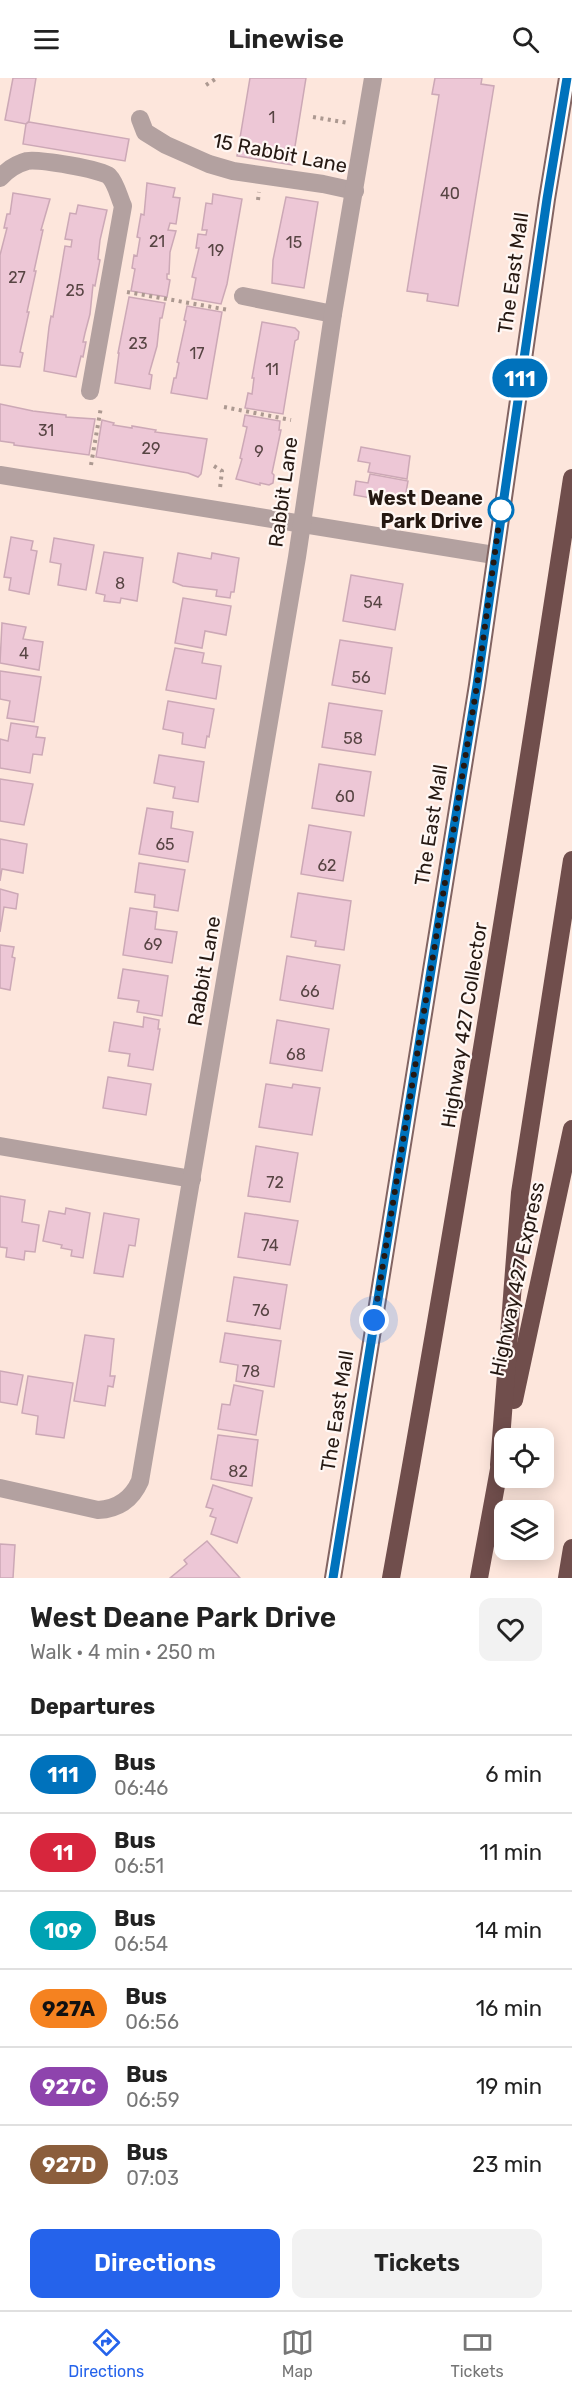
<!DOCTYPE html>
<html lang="en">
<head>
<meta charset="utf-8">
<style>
  body { margin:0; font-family:Rubik,sans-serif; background:#f2f2f2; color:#222; height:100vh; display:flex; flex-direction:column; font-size:22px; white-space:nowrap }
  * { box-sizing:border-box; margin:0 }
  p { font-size:20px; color:#767676 }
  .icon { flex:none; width:33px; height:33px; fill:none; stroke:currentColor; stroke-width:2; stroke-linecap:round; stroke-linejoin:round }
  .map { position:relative; height:1500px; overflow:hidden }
  .sheet { display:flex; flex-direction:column; background:#fff; flex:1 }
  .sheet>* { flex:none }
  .badge { padding:0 12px; border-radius:20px; font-size:21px; line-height:39px }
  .fabs { position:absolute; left:494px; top:1350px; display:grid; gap:12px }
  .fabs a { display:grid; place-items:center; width:60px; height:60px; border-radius:12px; background:#fff; box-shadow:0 3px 15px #0003; font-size:30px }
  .you { position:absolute; width:30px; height:30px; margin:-15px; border:4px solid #fff; border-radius:50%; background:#1a73e8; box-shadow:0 0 0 9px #1a73e833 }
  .map>.badge { position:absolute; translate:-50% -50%; box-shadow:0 0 0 3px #fff }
  h2 { padding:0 30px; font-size:22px; line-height:54px }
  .round { display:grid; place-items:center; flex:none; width:63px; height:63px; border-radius:12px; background:#f2f2f2 }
  .head { display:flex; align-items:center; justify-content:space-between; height:102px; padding:0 30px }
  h1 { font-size:28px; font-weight:600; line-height:45px }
  .cta { display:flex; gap:12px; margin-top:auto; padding:12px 30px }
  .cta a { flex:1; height:69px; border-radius:12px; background:#2563eb; color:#fff; font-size:24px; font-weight:600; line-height:69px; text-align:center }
  .cta a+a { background:#f2f2f2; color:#222 }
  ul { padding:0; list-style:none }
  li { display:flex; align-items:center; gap:18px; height:78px; padding:0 30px; border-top:2px solid #e0e0e0 }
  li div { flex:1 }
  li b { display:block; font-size:22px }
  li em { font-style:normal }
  li .badge { min-width:66px; font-weight:700; text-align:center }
  header { display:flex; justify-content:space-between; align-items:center; height:78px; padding:0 30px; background:#fff; font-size:27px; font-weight:600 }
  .tabs { display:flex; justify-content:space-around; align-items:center; height:84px; border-top:2px solid #e0e0e0; background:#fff; font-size:16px; color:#767676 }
  .tabs a { display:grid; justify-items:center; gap:3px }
  .tabs .current { color:#2563eb }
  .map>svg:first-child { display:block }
  .building { fill:#edc7d6; stroke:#cca8b6; stroke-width:1.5 }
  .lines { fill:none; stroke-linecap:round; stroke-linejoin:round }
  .path { stroke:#ac9991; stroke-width:4; stroke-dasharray:3 4.5; stroke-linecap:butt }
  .minor { stroke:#b3a1a0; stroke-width:18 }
  .major { stroke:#826462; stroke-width:18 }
  .highway { stroke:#704e4c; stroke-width:18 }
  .line-casing { stroke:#fff; stroke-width:14 }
  .line { stroke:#0072bc; stroke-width:9 }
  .walk { stroke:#251812; stroke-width:6; stroke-dasharray:0 10.8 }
  .stop-dot { fill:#fff; stroke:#0072bc; stroke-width:3 }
  .labels { text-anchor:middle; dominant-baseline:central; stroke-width:4.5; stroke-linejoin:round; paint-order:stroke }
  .number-label { font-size:16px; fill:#574443 }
  .street-label { font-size:20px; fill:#251812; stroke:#fff7f4 }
  .stop-label { font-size:20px; font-weight:bold; fill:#251812; stroke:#fff7f4; text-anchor:end }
</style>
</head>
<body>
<header><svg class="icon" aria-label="menu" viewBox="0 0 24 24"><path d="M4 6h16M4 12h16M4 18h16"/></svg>Linewise<svg class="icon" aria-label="search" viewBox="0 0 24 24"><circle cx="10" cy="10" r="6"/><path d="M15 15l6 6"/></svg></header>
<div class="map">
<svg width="572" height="1500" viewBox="0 0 572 1500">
  <rect width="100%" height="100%" fill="#fde6dc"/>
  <!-- building -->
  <g class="building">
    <polygon points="13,0 36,0 29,43 26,46 5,42"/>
    <polygon points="250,0 306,0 292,87 237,78"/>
    <polygon points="435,0 482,0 481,6 494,8 458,228 427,223 428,216 407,213 439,17 432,16"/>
    <polygon points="29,44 129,61 125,83 23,66 26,46"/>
    <polygon points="147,105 175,110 173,119 180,120 176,146 170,145 168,152 176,153 170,174 169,196 167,196 167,201 170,202 167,219 131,213 135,191 132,190 134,177 137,178 140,160 137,159 141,136 144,137"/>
    <polygon points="13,115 50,121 41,152 43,152 34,193 36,193 27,234 29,234 20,274 23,275 20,289 0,287 0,177 7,150 4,150 7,136 10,136"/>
    <polygon points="213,116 242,121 227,206 221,226 192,221 196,200 192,199 199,170 196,170 198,156 206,157 207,152 202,152 206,125 212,126"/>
    <polygon points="286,119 318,124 304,210 272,205 273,182"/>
    <polygon points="78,127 107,132 100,162 98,181 100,182 95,208 93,207 90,236 85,255 83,264 86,264 83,279 81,278 76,299 44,293 49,249 51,238 53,239 65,168 71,169 72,162 65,161 70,135 76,136"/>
    <polygon points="129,219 165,225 162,240 160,240 157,268 149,296 152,297 150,311 115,305 119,275 118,275"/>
    <polygon points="187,228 222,234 207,321 171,315 174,300 176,300 179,285 177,284 186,243 184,242"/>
    <polygon points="262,244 295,250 299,254 298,261 295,263 283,336 245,330 248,315 252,316 254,300 252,300"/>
    <polygon points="0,326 33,333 66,337 66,339 95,341 89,377 14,367 14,365 0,363"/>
    <polygon points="245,337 280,343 279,352 281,352 272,395 274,397 273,405 269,407 260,405 260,407 236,401 242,381 240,380 247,349 243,348"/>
    <polygon points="102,342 114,345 113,347 132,350 132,348 156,352 155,354 207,361 201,396 198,399 188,395 96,379"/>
    <polygon points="361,369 410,378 407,401 368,394 370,385 358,383"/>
    <polygon points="370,396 408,403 404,426 354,417 356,403 368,405"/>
    <polygon points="11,459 33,463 31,472 37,473 29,516 9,512 11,500 4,499"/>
    <polygon points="54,460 94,467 86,512 58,507 61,486 50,484"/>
    <polygon points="104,474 143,480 137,523 121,520 120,525 104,523 105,517 96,515"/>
    <polygon points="178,475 211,481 212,475 239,480 234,514 231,514 230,520 216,518 217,512 183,508 173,504"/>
    <polygon points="351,497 403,506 395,552 343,543"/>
    <polygon points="183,520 231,528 226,557 205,553 202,570 175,565"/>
    <polygon points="2,545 26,549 23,561 43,564 39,592 0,585"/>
    <polygon points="340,562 392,570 385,616 332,607"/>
    <polygon points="175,570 204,575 202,585 221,588 216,621 166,612"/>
    <polygon points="0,593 41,599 34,644 7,640 10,623 0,621"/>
    <polygon points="168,623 214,631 209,659 207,658 205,670 182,666 183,655 163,651"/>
    <polygon points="329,625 382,633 375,677 322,669"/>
    <polygon points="11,645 38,649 36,659 45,660 42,677 33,676 30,695 0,690 0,661 8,663"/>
    <polygon points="159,677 204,684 198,724 173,720 175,709 154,705"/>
    <polygon points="319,686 371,694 364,738 312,730"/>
    <polygon points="0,701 33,706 24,747 0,743"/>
    <polygon points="147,730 173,734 171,750 193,754 188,784 139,776"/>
    <polygon points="309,747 351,754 343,803 301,796"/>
    <polygon points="0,761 27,766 23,795 2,791 0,803"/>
    <polygon points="139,785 185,792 178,833 154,829 155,817 135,814"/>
    <polygon points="0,811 18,816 16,831 4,829 0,854"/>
    <polygon points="298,815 351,823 344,872 315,868 316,863 291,859"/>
    <polygon points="130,830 157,834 155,851 177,854 172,885 123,877"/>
    <polygon points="0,867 14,869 12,879 15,880 10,912 0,910"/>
    <polygon points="287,878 340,887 333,931 280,922"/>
    <polygon points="123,891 168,898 162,938 137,934 139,923 118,920"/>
    <polygon points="144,939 159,942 158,951 160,951 153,992 128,988 130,976 109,973 114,944 143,949"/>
    <polygon points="277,942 329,951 322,993 270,985"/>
    <polygon points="108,999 151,1006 146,1037 103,1030"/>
    <polygon points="266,1006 292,1010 293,1006 320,1010 312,1057 259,1049"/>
    <polygon points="256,1068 298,1075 290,1124 248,1118"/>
    <polygon points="0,1118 25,1122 22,1144 39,1147 35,1174 25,1173 24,1182 6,1179 7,1170 0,1169"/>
    <polygon points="66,1130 90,1135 83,1180 71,1178 72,1172 61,1170 62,1167 43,1163 49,1133 65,1136"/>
    <polygon points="104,1135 139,1141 135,1168 129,1167 123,1199 94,1195"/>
    <polygon points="245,1135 298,1143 290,1187 238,1179"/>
    <polygon points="234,1199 287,1207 280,1251 227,1243"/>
    <polygon points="225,1255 281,1263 274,1309 236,1303 238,1287 220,1284"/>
    <polygon points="85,1257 114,1261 110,1298 115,1298 113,1309 108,1308 105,1328 74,1323"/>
    <polygon points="0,1293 23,1297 17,1327 0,1324"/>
    <polygon points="28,1298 73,1305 64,1360 36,1356 38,1338 22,1335"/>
    <polygon points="234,1307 263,1313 256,1357 218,1351 222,1326 230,1327"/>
    <polygon points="218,1357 258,1362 252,1408 211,1401"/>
    <polygon points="213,1407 252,1420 237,1465 211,1456 216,1440 210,1438 213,1431 206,1429"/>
    <polygon points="207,1463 240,1500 170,1500 187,1486 184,1482"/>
    <polygon points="0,1466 15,1467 13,1500 0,1500"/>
  </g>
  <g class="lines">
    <!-- path -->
    <g class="path">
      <polyline points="206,7 217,0"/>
      <polyline points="313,39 348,45"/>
      <polyline points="258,122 259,114"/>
      <polyline points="127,214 229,232"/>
      <polyline points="224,329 291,342"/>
      <polyline points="91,387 101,329"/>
      <polyline points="214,388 222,393 220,410"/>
    </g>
    <!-- minor -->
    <g class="minor">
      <polyline points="140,41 145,54 166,67 209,86 233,93 323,106 355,113"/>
      <path d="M0,100C8,91 16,86 27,83C38,81 101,91 109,98C116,105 119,119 123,128L90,313"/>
      <polyline points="243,218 333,236"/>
      <polyline points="0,397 494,477"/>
      <polyline points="0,1068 192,1101"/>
      <path d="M0,1410L98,1432C118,1431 132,1421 140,1403L297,479L333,236L373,0"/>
    </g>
    <!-- major -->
    <polyline class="major" points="333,1500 477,607 547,121 567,0"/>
    <!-- highway -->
    <g class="highway">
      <polyline points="514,1322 572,1051"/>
      <polyline points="499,1387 520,1115 572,782"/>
      <path d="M391,1500C457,1134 516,768 572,400"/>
      <polyline points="479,1500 502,1375"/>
      <polyline points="567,1500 572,1470"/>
    </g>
  </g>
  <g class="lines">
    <defs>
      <polyline id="line" points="333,1500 477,607 547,121 567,0"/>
    </defs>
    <!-- line casing -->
    <use href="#line" class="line-casing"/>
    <!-- line -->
    <use href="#line" class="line"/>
    <!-- walk -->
    <polyline class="walk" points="374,1242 477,607 501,430 501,432"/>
  </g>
  <!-- markers -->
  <circle class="stop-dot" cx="501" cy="432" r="12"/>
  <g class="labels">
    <!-- number labels -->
    <g class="number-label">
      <text x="272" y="39">1</text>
      <text x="450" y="115">40</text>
      <text x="157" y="163">21</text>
      <text x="294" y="164">15</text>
      <text x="216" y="172">19</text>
      <text x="17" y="199">27</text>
      <text x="75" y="212">25</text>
      <text x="138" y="265">23</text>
      <text x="197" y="275">17</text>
      <text x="272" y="291">11</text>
      <text x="46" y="352">31</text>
      <text x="151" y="370">29</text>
      <text x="259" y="373">9</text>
      <text x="120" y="505">8</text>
      <text x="373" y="524">54</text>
      <text x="24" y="575">4</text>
      <text x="361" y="599">56</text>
      <text x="353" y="660">58</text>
      <text x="345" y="718">60</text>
      <text x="165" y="766">65</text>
      <text x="327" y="787">62</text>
      <text x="153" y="866">69</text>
      <text x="310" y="913">66</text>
      <text x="296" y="976">68</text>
      <text x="275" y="1104">72</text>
      <text x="270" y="1167">74</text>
      <text x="261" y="1232">76</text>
      <text x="251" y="1293">78</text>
      <text x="238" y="1393">82</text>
    </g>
    <!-- street labels -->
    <g class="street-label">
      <text transform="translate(280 75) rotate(11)">15 Rabbit Lane</text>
      <text transform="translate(513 195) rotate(-82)">The East Mall</text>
      <text transform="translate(283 414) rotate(-82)">Rabbit Lane</text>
      <text transform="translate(431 747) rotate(-81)">The East Mall</text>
      <text transform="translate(204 893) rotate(-80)">Rabbit Lane</text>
      <text transform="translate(464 947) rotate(-81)">Highway 427 Collector</text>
      <text transform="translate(517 1201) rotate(-78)">Highway 427 Express</text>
      <text transform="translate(337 1333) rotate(-81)">The East Mall</text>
    </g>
    <!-- stop labels -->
    <g class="stop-label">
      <text x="483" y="420">West Deane<tspan x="483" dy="23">Park Drive</tspan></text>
    </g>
  </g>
</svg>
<div class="fabs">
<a><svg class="icon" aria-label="locate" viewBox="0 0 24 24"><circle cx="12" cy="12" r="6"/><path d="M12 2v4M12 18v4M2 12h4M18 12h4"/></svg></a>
<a><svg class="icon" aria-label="layers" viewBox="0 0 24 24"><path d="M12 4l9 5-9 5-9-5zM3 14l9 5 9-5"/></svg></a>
</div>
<div class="you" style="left:374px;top:1242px"></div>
<b class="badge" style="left:520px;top:300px;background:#0072bc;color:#fff">111</b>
</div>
<section class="sheet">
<div class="head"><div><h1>West Deane Park Drive</h1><p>Walk · 4 min · 250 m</p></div><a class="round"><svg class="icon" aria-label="heart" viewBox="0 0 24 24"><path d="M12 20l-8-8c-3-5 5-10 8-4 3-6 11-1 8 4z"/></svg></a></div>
<h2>Departures</h2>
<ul>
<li><span class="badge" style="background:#0072bc;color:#fff">111</span><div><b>Bus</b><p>06:46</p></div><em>6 min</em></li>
<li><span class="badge" style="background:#d7263d;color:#fff">11</span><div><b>Bus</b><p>06:51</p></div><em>11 min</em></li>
<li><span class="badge" style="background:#00a3b4;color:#fff">109</span><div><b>Bus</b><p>06:54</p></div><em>14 min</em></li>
<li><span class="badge" style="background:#f58220;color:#111">927A</span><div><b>Bus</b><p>06:56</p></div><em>16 min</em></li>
<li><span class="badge" style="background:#8e44ad;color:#fff">927C</span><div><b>Bus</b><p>06:59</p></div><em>19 min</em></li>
<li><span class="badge" style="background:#8b5e3c;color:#fff">927D</span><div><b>Bus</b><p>07:03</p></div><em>23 min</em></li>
</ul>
<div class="cta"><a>Directions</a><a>Tickets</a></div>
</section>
<nav class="tabs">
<a class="current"><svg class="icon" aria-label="directions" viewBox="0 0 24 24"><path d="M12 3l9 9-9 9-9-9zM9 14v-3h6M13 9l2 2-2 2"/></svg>Directions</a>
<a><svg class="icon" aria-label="map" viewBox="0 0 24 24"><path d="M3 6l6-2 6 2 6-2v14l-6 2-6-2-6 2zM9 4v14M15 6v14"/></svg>Map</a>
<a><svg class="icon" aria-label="tickets" viewBox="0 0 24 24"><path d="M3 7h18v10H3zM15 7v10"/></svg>Tickets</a>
</nav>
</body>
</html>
